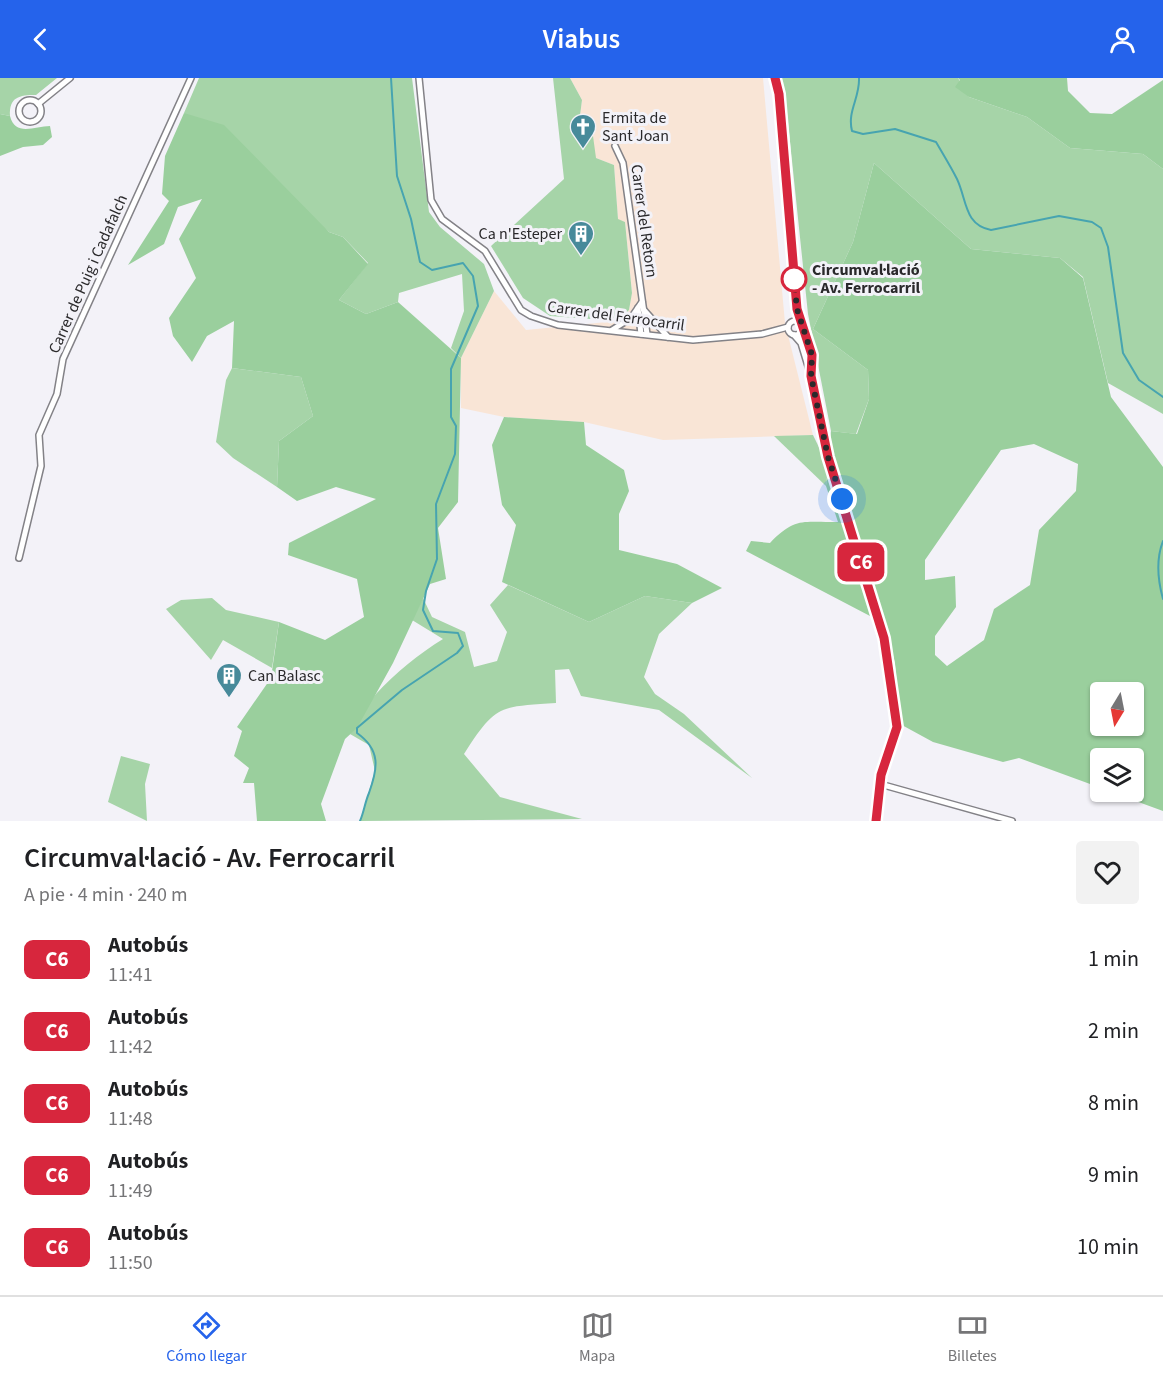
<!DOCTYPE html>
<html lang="es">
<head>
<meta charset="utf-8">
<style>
  body { margin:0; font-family:"Source Sans 3",sans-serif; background:#f2f2f2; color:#202124; height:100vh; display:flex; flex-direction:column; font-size:22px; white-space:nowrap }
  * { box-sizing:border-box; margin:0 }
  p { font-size:20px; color:#757577 }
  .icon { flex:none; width:33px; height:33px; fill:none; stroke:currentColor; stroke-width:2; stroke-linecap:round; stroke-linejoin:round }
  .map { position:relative; height:743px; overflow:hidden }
  .side { display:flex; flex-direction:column; background:#fff; flex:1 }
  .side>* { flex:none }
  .badge { padding:0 12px; border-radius:9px; font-size:21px; line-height:39px }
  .needle { width:39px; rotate:190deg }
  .buttons { position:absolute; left:1090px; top:604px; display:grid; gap:12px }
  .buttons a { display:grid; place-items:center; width:54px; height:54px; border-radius:6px; background:#fff; box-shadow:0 2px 4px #0004; font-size:30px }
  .you { position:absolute; width:30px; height:30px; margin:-15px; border:4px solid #fff; border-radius:50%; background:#1a73e8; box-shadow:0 0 0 9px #1a73e833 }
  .map>.badge { position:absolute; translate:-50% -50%; box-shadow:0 0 0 3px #fff }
  .round { display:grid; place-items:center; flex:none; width:63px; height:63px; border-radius:6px; background:#f2f2f2 }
  .overview { display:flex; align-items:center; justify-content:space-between; height:102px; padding:0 24px }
  h1 { font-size:28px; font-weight:600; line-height:45px }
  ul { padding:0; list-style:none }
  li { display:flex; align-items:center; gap:18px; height:72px; padding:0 24px }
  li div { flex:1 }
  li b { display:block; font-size:22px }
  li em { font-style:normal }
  li .badge { min-width:66px; font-weight:700; text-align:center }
  header { display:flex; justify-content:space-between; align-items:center; height:78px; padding:0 24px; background:#2563eb; color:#fff; font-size:27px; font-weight:600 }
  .tab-bar { display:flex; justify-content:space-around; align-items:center; height:84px; border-top:2px solid #e0e0e0; background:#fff; font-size:16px; color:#757577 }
  .tab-bar a { display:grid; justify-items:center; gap:3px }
  .tab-bar .current { color:#2563eb }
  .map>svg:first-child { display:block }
  .industrial { fill:#f9e5d6 }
  .green { fill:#a6d4a8 }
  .forest { fill:#9acf9d; fill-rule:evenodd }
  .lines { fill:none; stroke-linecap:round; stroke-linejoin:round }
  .stream { stroke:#47a4b0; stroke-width:2 }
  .minor-casing { stroke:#838287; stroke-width:8 }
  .minor { stroke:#fff; stroke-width:5 }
  .line-casing { stroke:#fff; stroke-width:14 }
  .line { stroke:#d7263d; stroke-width:9 }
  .walk { stroke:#2a292b; stroke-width:6; stroke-dasharray:0 10.8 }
  .stop-dot { fill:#fff; stroke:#d7263d; stroke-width:3 }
  .labels { text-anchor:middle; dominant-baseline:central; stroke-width:6; stroke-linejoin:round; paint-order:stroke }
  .poi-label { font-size:16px; fill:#2a292b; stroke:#f3f2f8; text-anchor:start }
  .street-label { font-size:16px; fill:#2a292b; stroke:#f3f2f8 }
  .stop-label { font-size:16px; font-weight:bold; fill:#2a292b; stroke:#f3f2f8; text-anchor:start }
</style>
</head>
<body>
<header><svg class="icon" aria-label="back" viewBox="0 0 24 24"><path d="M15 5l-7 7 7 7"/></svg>Viabus<svg class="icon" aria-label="person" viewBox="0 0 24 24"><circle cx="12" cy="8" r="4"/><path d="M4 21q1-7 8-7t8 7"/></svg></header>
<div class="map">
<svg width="1163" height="743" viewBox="0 0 1163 743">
  <rect width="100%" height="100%" fill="#f3f2f8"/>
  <!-- industrial -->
  <polygon class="industrial" points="570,0 763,0 785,245 813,357 663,362 584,344 504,339 461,330 461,280 494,213 526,252 617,243 629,232 632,214 625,144 618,142 614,87 596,80 577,61 582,22"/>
  <!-- green -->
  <g class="green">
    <path d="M0,0H57L36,17C19,17 9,19 10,38L0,36Z"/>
    <polygon points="199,0 412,0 429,134 440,149 484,186 494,213 461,280 451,270 464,233 462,196 399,215 398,224 366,236 339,222 368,185 343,159 329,154 184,35"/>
    <polygon points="553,0 570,0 582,22 577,61 593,58 596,80 614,87 618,141 625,144 632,215 629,232 618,243 550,238 523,220 491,168 564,101"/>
    <polygon points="780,0 958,0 969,19 1027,39 1070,70 1143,76 1163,91 1163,336 1108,305 1083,199 1060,180 971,171 874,85 853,164 813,251 868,292 869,321 856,356 831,353 808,236 787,35"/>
    <polygon points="232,290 301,299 313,338 279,363 277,409 233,380 216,364 226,302"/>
    <polygon points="813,357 828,388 826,408 774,358"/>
    <path d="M508,507L589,544L645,518L692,525L659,556L644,599L655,616L684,636L752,700L659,632L581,618L569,591L555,592L556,625C499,629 496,626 464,676L500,719L582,741L360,743L375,693L369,667L350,656C362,645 365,628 376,616C394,596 420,575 443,561L412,542L423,520L432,539L465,554L474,589L497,583L507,554L490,527Z"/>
    <polygon points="212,520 226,532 279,544 272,590 223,562 211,582 166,531 181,522"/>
    <polygon points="121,678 150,686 145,706 147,743 108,724"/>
  </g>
  <!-- forest -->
  <g class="forest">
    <polygon points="958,0 1067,0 1068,13 1090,35 1112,36 1163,2 1163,91 1143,76 1070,70 1027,39 969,19 955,9 960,2"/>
    <polygon points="184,35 224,47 329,154 343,159 368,186 339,222 366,236 398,224 461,280 458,424 438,450 446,501 430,506 393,585 357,650 345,661 321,726 326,743 257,743 254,705 243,705 249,690 234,678 242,653 237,649 271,600 279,544 325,562 364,539 357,501 288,477 289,465 376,421 336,409 297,423 277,409 279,363 313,338 301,299 232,290 234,243 207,258 192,284 173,258 169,240 196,200 179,161 202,121 178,129 164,166 128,187 169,123 162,116 165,78"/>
    <path d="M0,36L10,38C15,59 35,48 50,48L52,59L43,67L23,69L0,78Z"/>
    <path d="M874,85L971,171L1060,180L1083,200L1111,319L1163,389V733L1111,714H1134V681H1101V710L1019,680L1003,684L933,664L900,646L895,585L881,532L870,538L746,473L751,463L770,465C796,438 804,445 838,444L826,408L831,353L857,356L869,321L868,292L813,251L853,164ZM1034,366L1078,386L1076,413L1039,452L1030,507L994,531L984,562L947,588L935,577V558L956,529L955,498L925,502V482L1001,372ZM1101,615H1134V648H1101Z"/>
    <polygon points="504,339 584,344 586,367 624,392 629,413 619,436 619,472 677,486 722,510 692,525 645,518 589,544 502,504 516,447 502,427 492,367"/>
  </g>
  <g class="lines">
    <!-- stream -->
    <g class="stream">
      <path d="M859,0C860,20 847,33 852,53L863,56L895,51L936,64C943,76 951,89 957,101C967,122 964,147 991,152L1059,138L1092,144L1101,150L1108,169L1123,275L1139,302L1163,319"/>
      <path d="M1163,463C1156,481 1158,503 1163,521"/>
      <path d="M360,743C364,734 365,724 369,715C378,690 381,672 357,655V650L402,612L457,575L463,568L458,555L433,553L423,532L426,513L437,481L436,426L455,376L456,348L451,339V291L478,228L473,198L463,185L432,192L420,184L411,141L397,98L391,0"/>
    </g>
    <defs>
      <g id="minor">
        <polyline points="419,0 431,122 442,141 485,173 521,232 531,238 558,247 693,262 762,256 788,249"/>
        <polyline points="774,0 779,17 797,231 801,245"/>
        <circle cx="30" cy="33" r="11"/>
        <polyline points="38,26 70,0"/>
        <polyline points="615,68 623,85 647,256"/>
        <polyline points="638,230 641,256"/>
        <polyline points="643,231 668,259"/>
        <circle cx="795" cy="250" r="7"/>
        <polyline points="803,250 812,277 811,293"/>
        <polyline points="612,252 631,240 642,224"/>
        <polyline points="794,257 801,265 811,298 828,379 884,560 897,649 881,697 876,743"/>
        <polyline points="19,480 41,388 39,357 57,316 63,281 191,0"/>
        <polyline points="880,706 1012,743"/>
      </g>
    </defs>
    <!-- minor casing -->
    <use href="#minor" class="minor-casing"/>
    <!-- minor -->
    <use href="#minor" class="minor"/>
  </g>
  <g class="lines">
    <defs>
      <polyline id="line" points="775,0 779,16 797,231 812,277 811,298 828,379 884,560 897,649 881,697 876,743"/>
    </defs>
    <!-- line casing -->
    <use href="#line" class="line-casing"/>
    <!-- line -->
    <use href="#line" class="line"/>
    <!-- walk -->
    <polyline class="walk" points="794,201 797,231 812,277 811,298 828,379 842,421"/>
  </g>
  <!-- icons -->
  <defs>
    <symbol id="church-pin" viewBox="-11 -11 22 30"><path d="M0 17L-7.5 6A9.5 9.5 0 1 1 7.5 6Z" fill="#478a9a" stroke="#f3f2f8"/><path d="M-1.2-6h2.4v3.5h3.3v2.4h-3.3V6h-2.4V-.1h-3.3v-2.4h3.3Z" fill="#fff"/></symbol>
    <symbol id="building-pin" viewBox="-11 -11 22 30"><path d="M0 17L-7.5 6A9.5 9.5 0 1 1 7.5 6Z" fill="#478a9a" stroke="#f3f2f8"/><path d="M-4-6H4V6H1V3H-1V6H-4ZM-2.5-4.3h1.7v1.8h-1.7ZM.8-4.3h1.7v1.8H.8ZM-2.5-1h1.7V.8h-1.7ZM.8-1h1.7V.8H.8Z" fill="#fff"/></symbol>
  </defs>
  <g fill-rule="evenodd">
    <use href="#church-pin" x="568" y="34" width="30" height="40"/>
    <use href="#building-pin" x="566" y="141" width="30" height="40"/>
    <use href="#building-pin" x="214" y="583" width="30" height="40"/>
  </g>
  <!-- markers -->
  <circle class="stop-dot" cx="794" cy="201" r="12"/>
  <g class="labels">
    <!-- poi labels -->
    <g class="poi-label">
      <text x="602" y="40">Ermita de<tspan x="602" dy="18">Sant Joan</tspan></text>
      <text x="562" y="156" text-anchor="end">Ca n'Esteper</text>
      <text x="248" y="598">Can Balasc</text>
    </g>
    <!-- street labels -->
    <g class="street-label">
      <text transform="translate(644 143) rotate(82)">Carrer del Retorn</text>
      <text transform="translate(88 196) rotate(-66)">Carrer de Puig i Cadafalch</text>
      <text transform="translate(616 238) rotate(8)">Carrer del Ferrocarril</text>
    </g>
    <!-- stop labels -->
    <g class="stop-label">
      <text x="812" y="192">Circumval·lació<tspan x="812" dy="18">- Av. Ferrocarril</tspan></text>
    </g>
  </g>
</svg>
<div class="buttons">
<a><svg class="needle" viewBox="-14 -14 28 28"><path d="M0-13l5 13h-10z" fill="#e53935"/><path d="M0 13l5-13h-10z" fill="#757577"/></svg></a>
<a><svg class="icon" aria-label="layers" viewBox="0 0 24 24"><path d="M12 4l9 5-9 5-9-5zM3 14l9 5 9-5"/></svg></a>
</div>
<div class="you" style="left:842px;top:421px"></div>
<b class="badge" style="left:861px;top:484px;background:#d7263d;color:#fff">C6</b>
</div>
<section class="side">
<div class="overview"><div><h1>Circumval·lació - Av. Ferrocarril</h1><p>A pie · 4 min · 240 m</p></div><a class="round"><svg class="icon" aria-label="heart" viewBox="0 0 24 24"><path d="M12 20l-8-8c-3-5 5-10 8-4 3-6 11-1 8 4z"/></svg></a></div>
<ul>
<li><span class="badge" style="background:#d7263d;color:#fff">C6</span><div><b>Autobús</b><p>11:41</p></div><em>1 min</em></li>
<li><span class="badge" style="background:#d7263d;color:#fff">C6</span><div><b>Autobús</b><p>11:42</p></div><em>2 min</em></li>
<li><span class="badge" style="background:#d7263d;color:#fff">C6</span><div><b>Autobús</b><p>11:48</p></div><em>8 min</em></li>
<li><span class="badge" style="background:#d7263d;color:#fff">C6</span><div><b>Autobús</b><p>11:49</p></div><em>9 min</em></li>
<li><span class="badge" style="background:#d7263d;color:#fff">C6</span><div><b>Autobús</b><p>11:50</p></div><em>10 min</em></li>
</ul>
</section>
<nav class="tab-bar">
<a class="current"><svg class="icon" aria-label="directions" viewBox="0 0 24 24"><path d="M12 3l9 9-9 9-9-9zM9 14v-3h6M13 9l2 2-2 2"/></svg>Cómo llegar</a>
<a><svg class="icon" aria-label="map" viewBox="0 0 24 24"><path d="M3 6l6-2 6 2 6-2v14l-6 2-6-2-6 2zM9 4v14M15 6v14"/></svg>Mapa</a>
<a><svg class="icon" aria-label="tickets" viewBox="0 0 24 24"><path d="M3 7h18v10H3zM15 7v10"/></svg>Billetes</a>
</nav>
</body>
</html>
